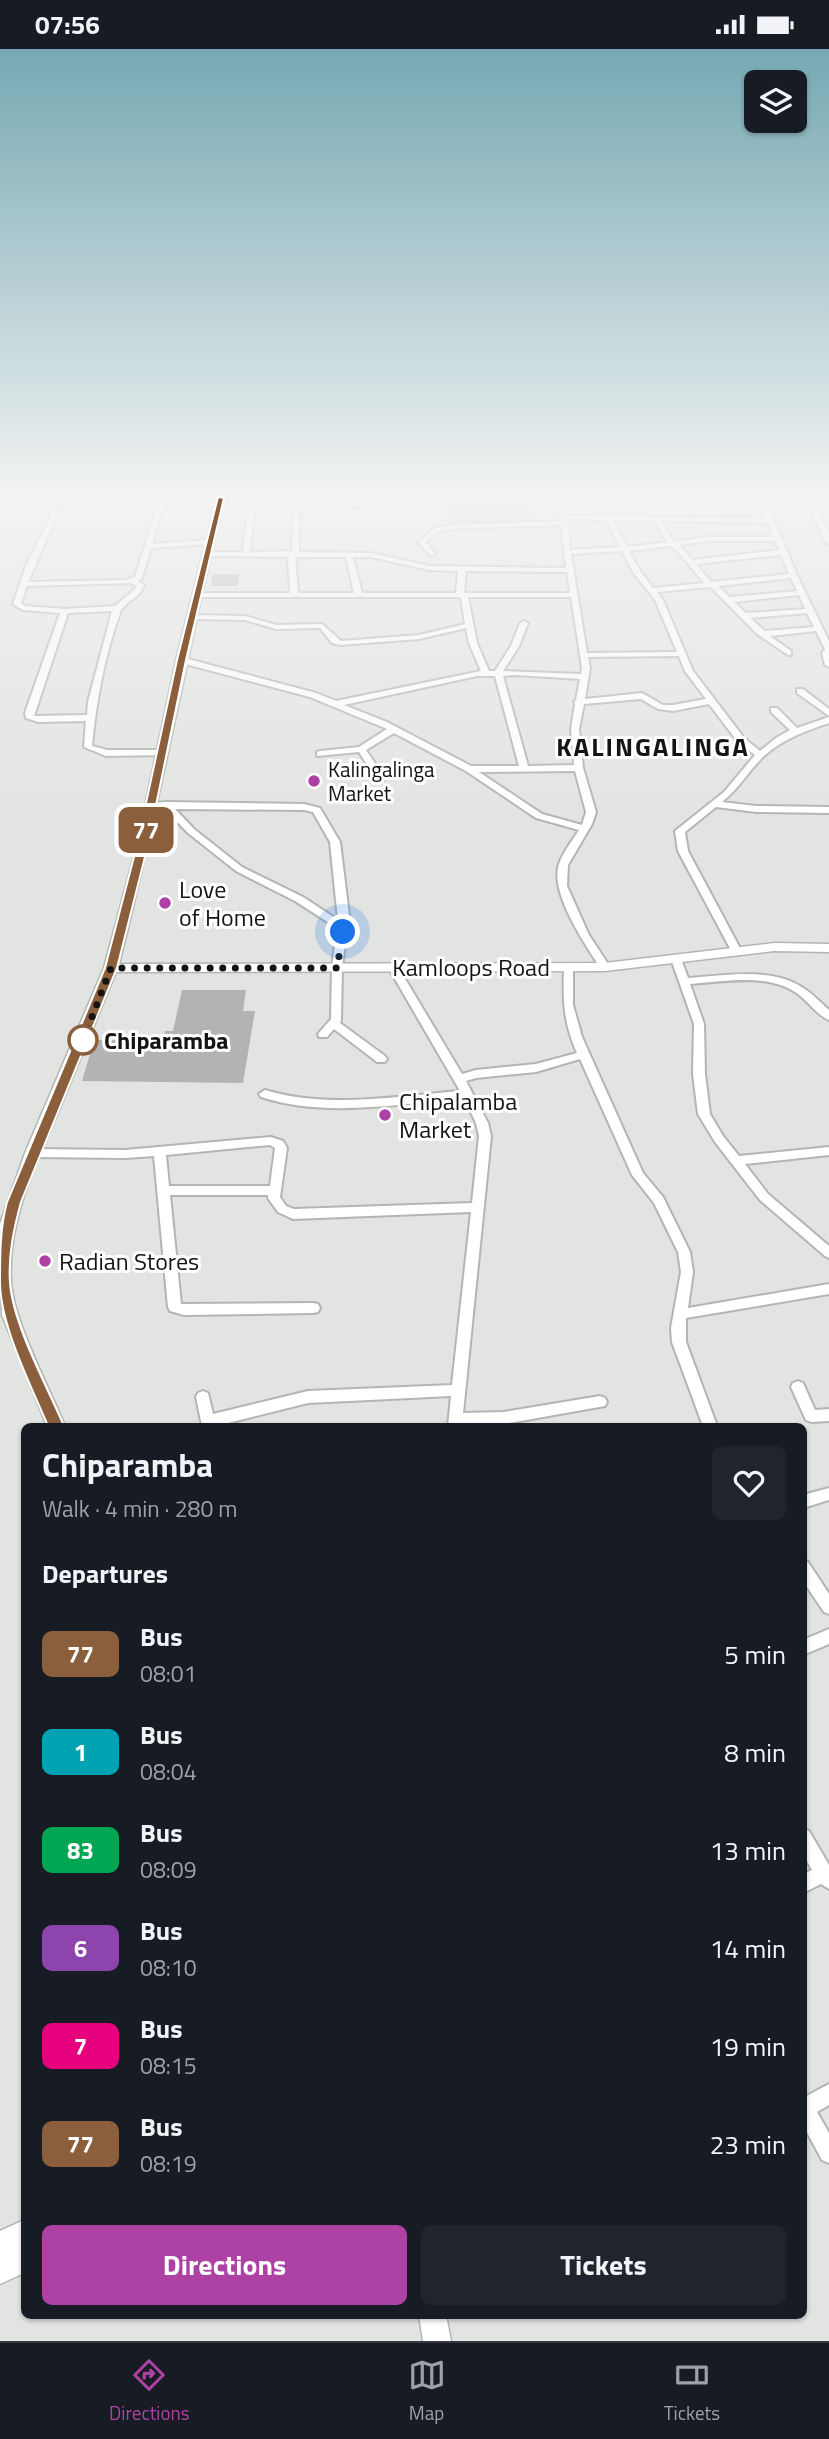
<!DOCTYPE html>
<html lang="en">
<head>
<meta charset="utf-8">
<style>
  body { margin:0; font-family:"Titillium Web",sans-serif; background:#20242c; color:#f1f3f6; height:100vh; display:flex; flex-direction:column; font-size:26px; white-space:nowrap }
  * { box-sizing:border-box; margin:0 }
  p { font-size:23px; color:#9ea1a6 }
  .icon { flex:none; width:38px; height:38px; fill:none; stroke:currentColor; stroke-width:2; stroke-linecap:round; stroke-linejoin:round }
  .map { position:relative; flex:1; overflow:hidden }
  .sheet { position:absolute; left:21px; top:1374px; width:786px; height:896px; display:flex; flex-direction:column; background:#171b24; border-radius:10px; box-shadow:0 2px 5px #0004 }
  .sheet>* { flex:none }
  .badge { padding:0 14px; border-radius:10px; font-size:24px; line-height:46px }
  .tools { position:absolute; left:744px; top:21px; display:grid; gap:14px }
  .tools a { display:grid; place-items:center; width:63px; height:63px; border-radius:10px; background:#171b24; box-shadow:0 2px 5px #0004; font-size:35px }
  .you { position:absolute; width:35px; height:35px; margin:-18px; border:5px solid #fff; border-radius:50%; background:#1a73e8; box-shadow:0 0 0 10px #1a73e833 }
  .map>.badge { position:absolute; translate:-50% -50%; box-shadow:0 0 0 4px #fff }
  h2 { padding:0 21px; font-size:26px; line-height:63px }
  .round { display:grid; place-items:center; flex:none; width:74px; height:74px; border-radius:10px; background:#20242c }
  .headline { display:flex; align-items:center; justify-content:space-between; height:119px; padding:0 21px }
  h1 { font-size:33px; font-weight:700; line-height:52px }
  .cta { display:flex; gap:14px; margin-top:auto; padding:14px 21px }
  .cta a { flex:1; height:80px; border-radius:10px; background:#ad42a4; color:#fff; font-size:28px; font-weight:700; line-height:80px; text-align:center }
  .cta a+a { background:#20242c; color:#f1f3f6 }
  ul { padding:0; list-style:none }
  li { display:flex; align-items:center; gap:21px; height:98px; padding:0 21px }
  li div { flex:1 }
  li b { display:block; font-size:26px }
  li em { font-style:normal }
  li .badge { min-width:77px; font-weight:700; text-align:center }
  .status { display:flex; justify-content:space-between; align-items:center; height:49px; padding:0 35px; background:#171b24; direction:ltr }
  .status svg { height:19px; fill:currentColor }
  .tab-bar { display:flex; justify-content:space-around; align-items:center; height:98px; border-top:2px solid #363941; background:#171b24; font-size:19px; color:#9ea1a6 }
  .tab-bar a { display:grid; justify-items:center; gap:4px }
  .tab-bar .on { color:#ad42a4 }
  .map>svg:first-child { display:block }
  .green { fill:#e6b4df }
  .building { fill:#b2b4b2 }
  .lines { fill:none; stroke-linecap:round; stroke-linejoin:round }
  .minor-casing { stroke:#b3b5b3; stroke-width:4 }
  .major-casing { stroke:#b3b5b3; stroke-width:3 }
  .minor { fill:#fff; fill-rule:evenodd }
  .major { fill:#fff; fill-rule:evenodd }
  .line { fill:#8b5e3c; stroke:#fff; stroke-width:2 }
  .walk { stroke:#131413; stroke-width:7; stroke-dasharray:0 12.6 }
  .poi-dot { fill:#ad42a4; stroke:#fff; stroke-width:2.5 }
  .stop-dot { fill:#fff; stroke:#8b5e3c; stroke-width:3.5 }
  .labels { text-anchor:middle; dominant-baseline:central; stroke-width:6; stroke-linejoin:round; paint-order:stroke }
  .far-poi-label { font-size:21px; fill:#131413; stroke:#fff; text-anchor:start }
  .poi-label { font-size:24px; fill:#131413; stroke:#fff; text-anchor:start }
  .street-label { font-size:24px; fill:#131413; stroke:#fff }
  .stop-label { font-size:24px; font-weight:bold; fill:#131413; stroke:#fff; text-anchor:start }
  .far-district-label { font-size:26px; font-weight:bold; letter-spacing:2px; fill:#131413; stroke:#fff }
</style>
</head>
<body>
<div class="status"><b>07:56</b><svg viewBox="0 0 49 12"><path d="M0 12V9h3v3zM5 12V6h3v6zM10 12V3h3v9zM15 12V0h3v12zM26 1h20v11H26zM47 4h2v5h-2z"/></svg></div>
<div class="map">
<svg width="829" height="2292" viewBox="0 0 829 2292">
  <rect width="100%" height="100%" fill="#e2e4e2"/>
  <!-- green -->
  <polygon class="green" points="529,450 537,474 453,477 447,453"/>
  <!-- building -->
  <g class="building">
    <polygon points="212,525 239,525 238,537 211,537"/>
    <polygon points="182,941 246,941 243,962 255,962 243,1034 82,1032 94,991 163,991 165,982 173,982"/>
  </g>
  <g class="lines">
    <defs>
      <g id="minor">
        <path d="M54,449H60L55,471L28,533L126,531L135,528L160,449H166L152,495L210,491L214,493L210,495L151,499L142,529L138,532L144,536C141,549 124,552 120,564C105,605 96,653 92,697L107,701H163L167,704L166,706L106,707L84,698L86,672L38,673L26,669L25,664L60,564L23,561L13,555L26,517L49,471ZM131,534L136,537L135,540L115,557L65,560L25,557L21,554L27,537ZM112,562L88,653L87,666L34,667L68,564Z"/>
        <path d="M392,449H418L345,458H300L299,503L371,504L429,517L566,519L561,476L450,480L437,483L426,493L435,505L431,507L418,493L433,480L450,476L561,472L560,449H566L567,452L758,451V449H765L797,526L829,592V618L825,616L822,604L825,600L816,582L770,587L791,602V606H788L756,584L711,538L657,543L663,551L693,622L744,689L760,702L776,689L790,681L771,663V659H777L797,679L829,668V674C805,682 783,690 764,707C749,721 739,740 722,753L756,757L829,758V764L756,763L716,758L685,783L688,802L742,903L741,905L737,906L732,903L678,802L675,782L724,743L755,706L738,693L709,655L673,662L658,660L641,650L584,655L579,680L583,719L596,763L592,775L568,816L567,837L589,886L610,918L605,921L601,920C586,897 549,843 559,815C563,803 572,792 579,781L536,769L466,722L394,684L366,701L385,729L383,731H377L359,703L317,707V703L320,702L359,698L387,680L310,648L178,613V609H184L316,644L336,652L481,622L469,594L466,579L419,590L340,596L332,594L320,579L276,580L245,571L192,570L188,568L192,566L245,567L276,576L322,575L341,592L419,586L465,575L461,549L457,548H197L193,546L197,544H290L288,508L204,507L203,505L207,503H243L248,459H219L216,457L217,456L345,454ZM760,455L766,470L568,466L567,456ZM293,458L292,502L250,503L255,459ZM568,470L606,471L620,498L570,501ZM613,471L654,472L667,493L627,498ZM661,472L768,474L773,488H708L674,493ZM708,492H775L779,501L693,511L679,496ZM671,497L678,503L704,534L653,539L640,522L629,502ZM622,502L633,523L655,551L677,603L587,604L571,505ZM781,506L789,525L711,533L696,515ZM295,508H346L354,544H298ZM353,508H371L429,521L458,522L456,544H362ZM466,522L567,523L570,544H464ZM791,529L797,542L730,548L718,537ZM799,546L805,560L746,564L734,553ZM468,548H571L582,619L581,625L503,622L519,597L528,574L524,572L520,574L511,597L495,622H489L477,594ZM807,564L814,578L765,582L750,569ZM679,607L685,622L706,650L673,656H663L642,644L585,650L590,619L588,608ZM515,626L580,630L576,651L574,653L575,655L571,680L574,716L528,717L503,627ZM477,627H495L519,717H471L387,673L344,656ZM575,722L586,763L582,776L542,765L479,723Z"/>
        <polygon points="806,449 813,449 829,485 829,495 825,493"/>
        <polygon points="797,640 803,640 829,660 829,667 797,644"/>
        <path d="M166,753L304,755L320,759L340,793L349,866L342,918L341,971L340,974L385,1007L387,1010L385,1013H377L334,980L327,988H319L318,985L331,970L332,918L337,879L295,852L236,822L188,784L165,760H151L146,757L151,754ZM175,760L304,761L313,763L330,793L338,871L303,848L242,818L194,780Z"/>
        <path d="M676,907L681,910L688,929C723,927 768,918 800,937C811,943 820,953 829,961V971C815,965 807,950 795,943C766,924 722,933 690,935L704,975L705,1025L710,1065L723,1087L739,1107L829,1098V1106L745,1115L768,1145L829,1197V1209L825,1207L760,1151L715,1093L698,1065L693,1025L694,975L671,910Z"/>
        <path d="M393,915L398,918L462,1025L476,1021L536,1015L577,1004C563,972 563,952 564,918L569,915L573,916V956L582,988L643,1124L663,1148L690,1203L693,1223L688,1259L829,1235V1245L686,1269V1293L717,1377H703L672,1293L671,1279L681,1223L678,1203L654,1154L632,1126L580,1010L536,1023L476,1029L466,1032L488,1074L491,1087L463,1364L504,1363L600,1347L605,1349L607,1353L605,1357L504,1375L448,1377L451,1347L308,1354L216,1377H202L196,1348L198,1344L203,1342L208,1344L213,1365L308,1342L452,1336L471,1163L293,1170L278,1163L268,1149V1146H170L181,1255L313,1254L318,1255L320,1259L318,1263L313,1264L184,1266L170,1262L168,1258L154,1107L125,1109L33,1108L27,1104L33,1100L125,1101L271,1088L283,1092L287,1099L280,1148L286,1157L294,1160L472,1154L479,1087L476,1074L464,1049C399,1055 325,1069 261,1048L259,1045L265,1041C327,1060 397,1047 460,1042L388,918ZM270,1096L275,1099L270,1137H169L166,1106Z"/>
        <polygon points="798,1332 803,1334 815,1361 829,1360 829,1372 811,1373 806,1371 791,1338 793,1334"/>
        <polygon points="829,1439 829,1451 803,1459 803,1446"/>
        <polygon points="803,1511 808,1513 829,1545 829,1565 824,1563 803,1532"/>
        <polygon points="829,1580 829,1595 803,1606 803,1591"/>
        <polygon points="803,1779 809,1782 829,1816 829,1840 821,1835 803,1844 803,1825 812,1821 803,1805"/>
        <polygon points="829,2035 829,2056 817,2063 829,2084 829,2114 822,2111 803,2076 803,2049"/>
      </g>
      <g id="major">
        <path d="M216,449H224C188,604 158,761 119,915L605,914L774,894L829,895V903L774,902L605,922L116,923C97,969 78,1015 59,1061C36,1115 7,1172 11,1233C14,1273 49,1338 65,1377H47L2,1266L0,1175L25,1104L104,919L136,800L176,611Z"/>
        <polygon points="24,2171 24,2224 0,2235 0,2182"/>
        <polygon points="419,2266 446,2266 451,2292 423,2292"/>
      </g>
    </defs>
    <!-- minor casing -->
    <use href="#minor" class="minor-casing"/>
    <!-- major casing -->
    <use href="#major" class="major-casing"/>
    <!-- minor -->
    <use href="#minor" class="minor"/>
    <!-- major -->
    <use href="#major" class="major"/>
  </g>
  <!-- sky -->
  <linearGradient id="sky" x2="0" y2="1"><stop stop-color="#76a8b3"/><stop offset="0.58" stop-color="#f2f3f2"/><stop offset="1" stop-color="#f2f3f2" stop-opacity="0"/></linearGradient>
  <rect width="829" height="770" fill="url(#sky)"/>
  <!-- line -->
  <path class="line" d="M218,448L224,449L186,611L147,800L117,919L21,1153C14,1179 8,1206 10,1234C13,1276 47,1337 64,1377L61,1382H50L48,1377C31,1337 0,1276 0,1233C0,1206 0,1179 7,1153L105,919L136,800L177,611Z"/>
  <g class="lines">
    <!-- walk -->
    <polyline class="walk" points="83,991 111,919 337,919 343,883"/>
  </g>
  <!-- markers -->
  <g class="poi-dot">
    <circle cx="314" cy="732" r="7"/>
    <circle cx="165" cy="854" r="7"/>
    <circle cx="385" cy="1066" r="7"/>
    <circle cx="45" cy="1212" r="7"/>
  </g>
  <circle class="stop-dot" cx="83" cy="991" r="14"/>
  <g class="labels">
    <!-- far-poi labels -->
    <g class="far-poi-label">
      <text x="328" y="720">Kalingalinga<tspan x="328" dy="24">Market</tspan></text>
    </g>
    <!-- poi labels -->
    <g class="poi-label">
      <text x="179" y="840">Love<tspan x="179" dy="28">of Home</tspan></text>
      <text x="399" y="1052">Chipalamba<tspan x="399" dy="28">Market</tspan></text>
      <text x="59" y="1212">Radian Stores</text>
    </g>
    <!-- street labels -->
    <g class="street-label">
      <text x="471" y="918">Kamloops Road</text>
    </g>
    <!-- stop labels -->
    <g class="stop-label">
      <text x="104" y="991">Chiparamba</text>
    </g>
    <!-- far-district labels -->
    <g class="far-district-label">
      <text x="653" y="697">KALINGALINGA</text>
    </g>
  </g>
</svg>
<div class="tools">
<a><svg class="icon" aria-label="layers" viewBox="0 0 24 24"><path d="M12 4l9 5-9 5-9-5zM3 14l9 5 9-5"/></svg></a>
</div>
<div class="you" style="left:343px;top:883px"></div>
<b class="badge" style="left:146px;top:781px;background:#8b5e3c;color:#fff">77</b>
<section class="sheet">
<div class="headline"><div><h1>Chiparamba</h1><p>Walk · 4 min · 280 m</p></div><a class="round"><svg class="icon" aria-label="heart" viewBox="0 0 24 24"><path d="M12 20l-8-8c-3-5 5-10 8-4 3-6 11-1 8 4z"/></svg></a></div>
<h2>Departures</h2>
<ul>
<li><span class="badge" style="background:#8b5e3c;color:#fff">77</span><div><b>Bus</b><p>08:01</p></div><em>5 min</em></li>
<li><span class="badge" style="background:#00a3b4;color:#fff">1</span><div><b>Bus</b><p>08:04</p></div><em>8 min</em></li>
<li><span class="badge" style="background:#00a651;color:#fff">83</span><div><b>Bus</b><p>08:09</p></div><em>13 min</em></li>
<li><span class="badge" style="background:#8e44ad;color:#fff">6</span><div><b>Bus</b><p>08:10</p></div><em>14 min</em></li>
<li><span class="badge" style="background:#e6007e;color:#fff">7</span><div><b>Bus</b><p>08:15</p></div><em>19 min</em></li>
<li><span class="badge" style="background:#8b5e3c;color:#fff">77</span><div><b>Bus</b><p>08:19</p></div><em>23 min</em></li>
</ul>
<div class="cta"><a>Directions</a><a>Tickets</a></div>
</section>
</div>
<nav class="tab-bar">
<a class="on"><svg class="icon" aria-label="directions" viewBox="0 0 24 24"><path d="M12 3l9 9-9 9-9-9zM9 14v-3h6M13 9l2 2-2 2"/></svg>Directions</a>
<a><svg class="icon" aria-label="map" viewBox="0 0 24 24"><path d="M3 6l6-2 6 2 6-2v14l-6 2-6-2-6 2zM9 4v14M15 6v14"/></svg>Map</a>
<a><svg class="icon" aria-label="tickets" viewBox="0 0 24 24"><path d="M3 7h18v10H3zM15 7v10"/></svg>Tickets</a>
</nav>
</body>
</html>
